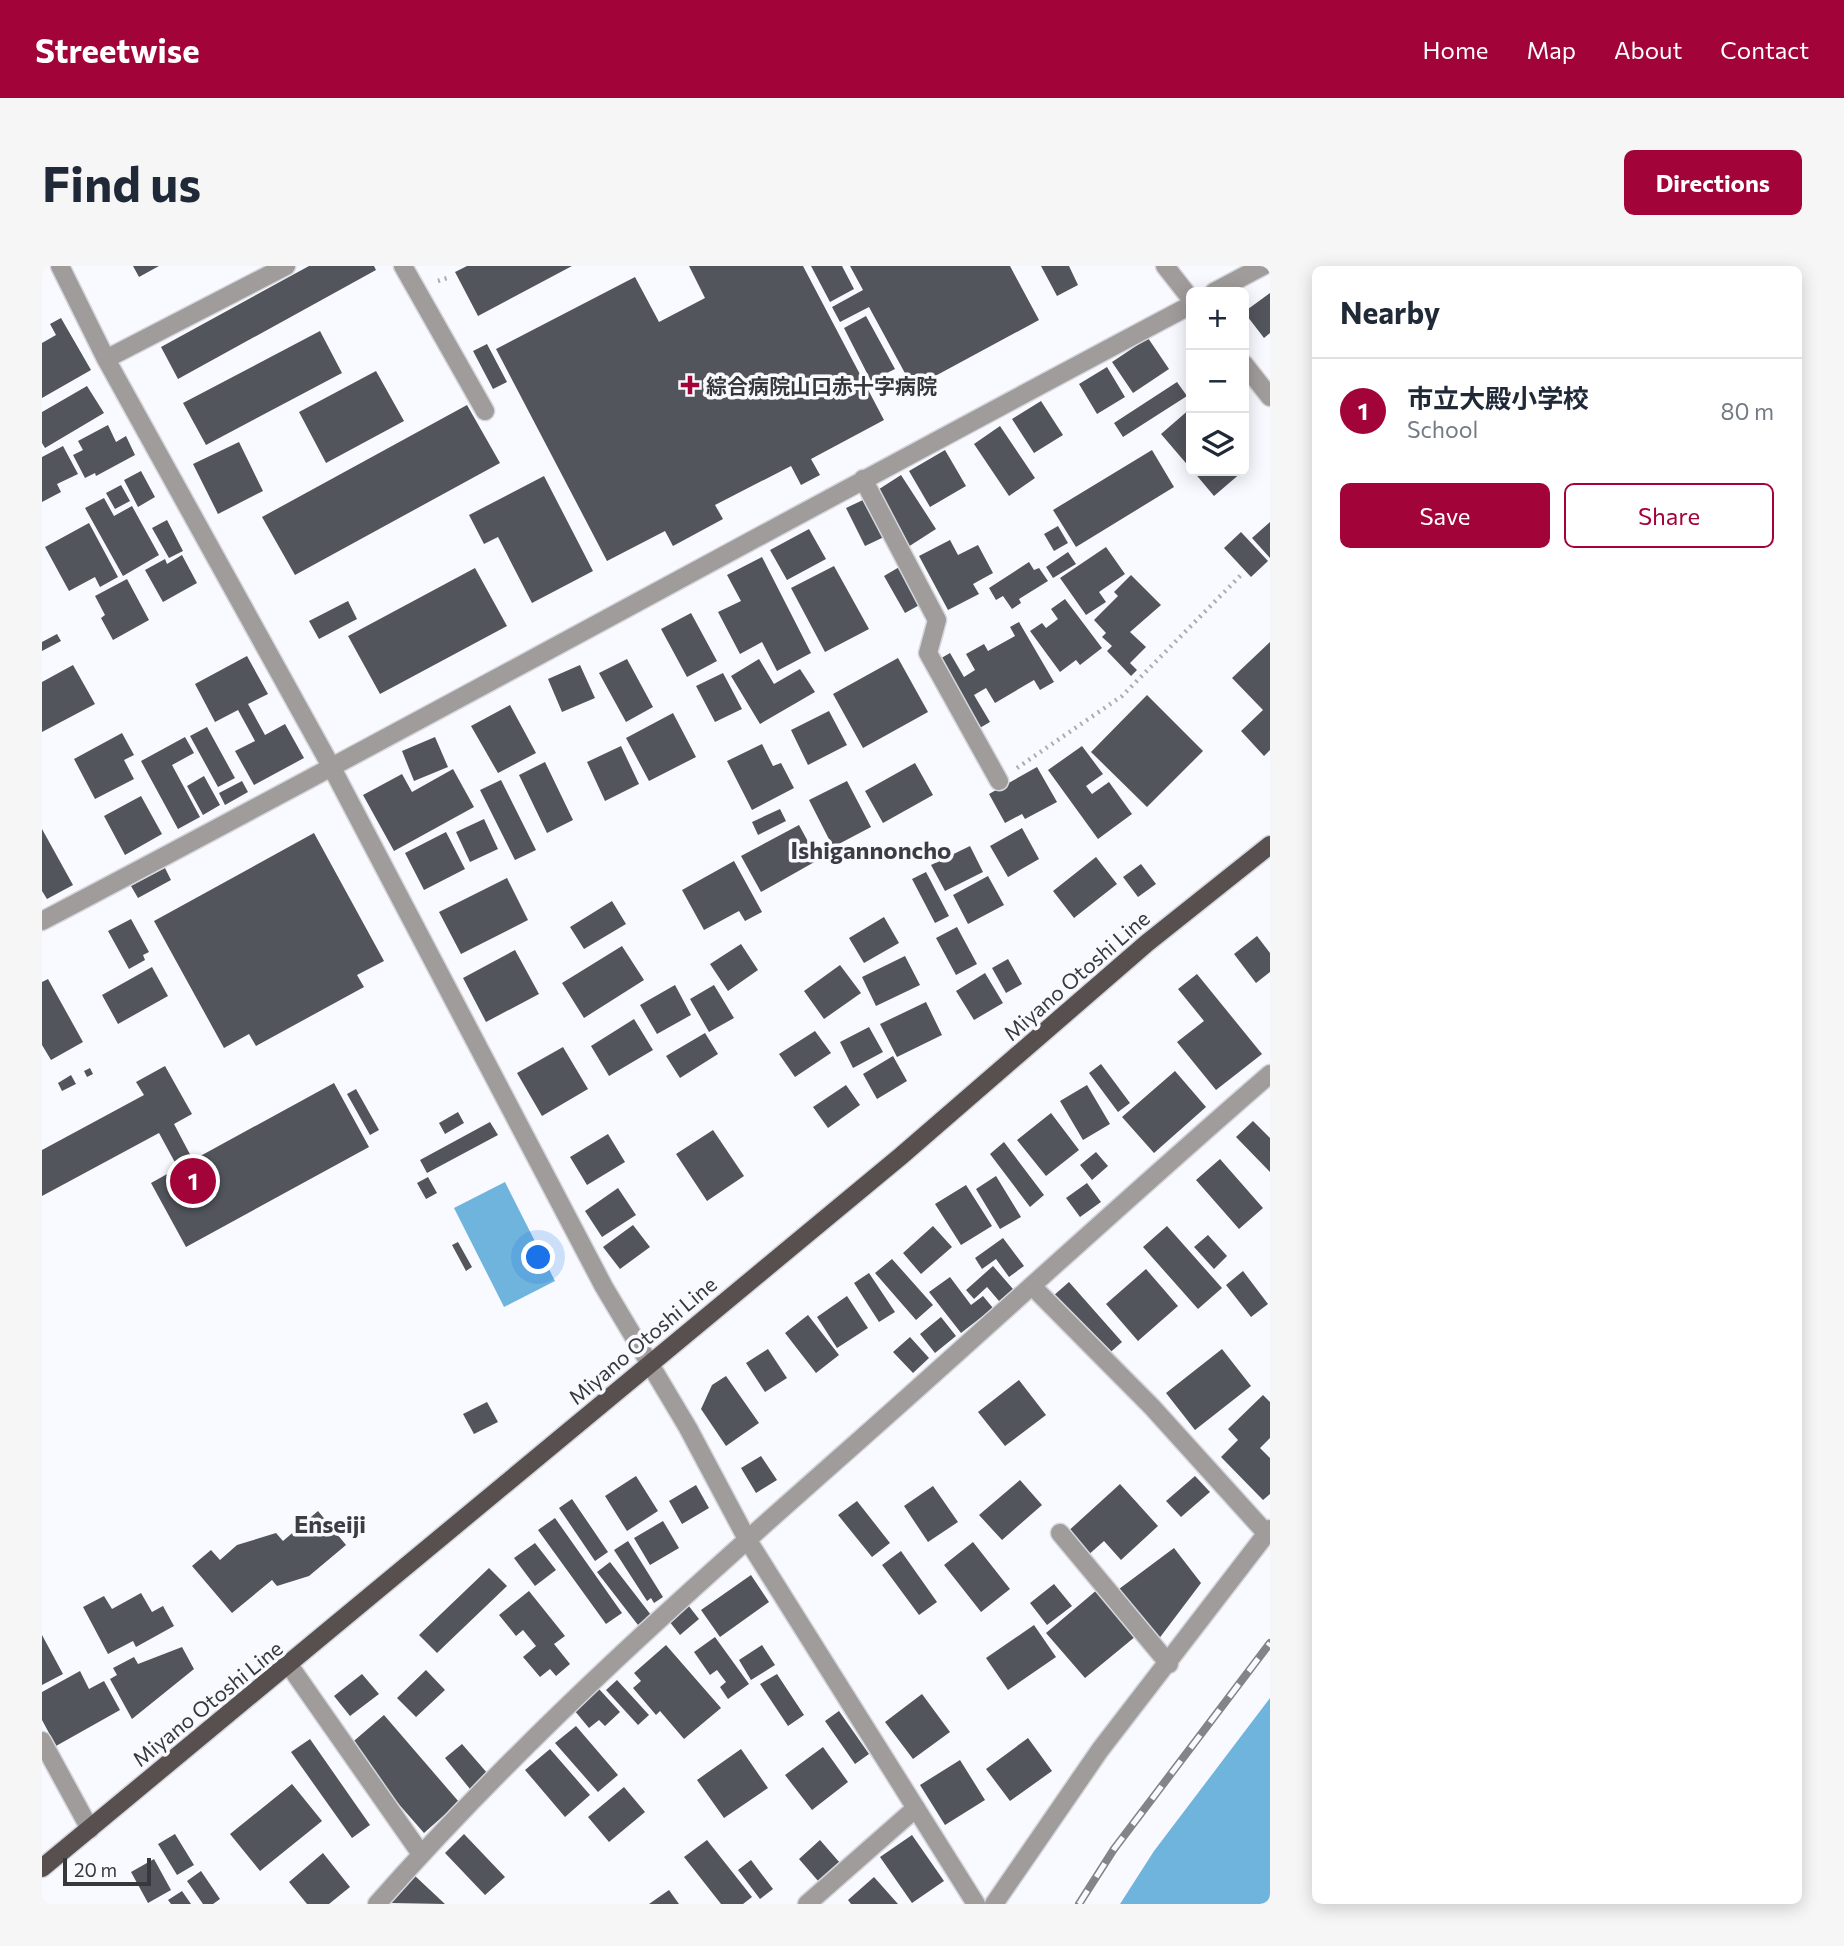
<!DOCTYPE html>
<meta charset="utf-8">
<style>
:root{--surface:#fff;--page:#f6f6f7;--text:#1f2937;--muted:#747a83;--line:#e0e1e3;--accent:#a2043a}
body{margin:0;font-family:Commissioner,"Noto Sans JP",sans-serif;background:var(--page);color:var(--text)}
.controls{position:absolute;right:21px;top:21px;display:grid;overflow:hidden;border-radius:10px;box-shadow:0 4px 18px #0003}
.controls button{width:63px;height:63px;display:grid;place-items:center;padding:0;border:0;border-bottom:2px solid var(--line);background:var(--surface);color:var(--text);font:35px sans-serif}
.scale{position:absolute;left:21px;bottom:18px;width:88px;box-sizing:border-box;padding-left:7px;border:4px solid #36383b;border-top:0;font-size:19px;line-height:24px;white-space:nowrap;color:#36383b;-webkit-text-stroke:5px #f8faff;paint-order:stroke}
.you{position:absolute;left:497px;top:992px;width:24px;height:24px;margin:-18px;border:5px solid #fff;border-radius:50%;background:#1a73e8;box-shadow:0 0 0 10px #1a73e833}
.badge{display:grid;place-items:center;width:46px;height:46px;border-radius:50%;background:var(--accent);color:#fff;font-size:23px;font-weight:700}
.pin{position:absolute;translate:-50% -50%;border:4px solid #fff;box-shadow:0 2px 7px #0006}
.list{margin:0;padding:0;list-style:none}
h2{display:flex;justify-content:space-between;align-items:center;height:91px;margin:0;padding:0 28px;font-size:30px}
h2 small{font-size:23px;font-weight:400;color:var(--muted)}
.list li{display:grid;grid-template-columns:46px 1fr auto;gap:21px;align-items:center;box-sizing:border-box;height:105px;padding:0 28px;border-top:2px solid var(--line)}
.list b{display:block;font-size:26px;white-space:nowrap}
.list p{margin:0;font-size:23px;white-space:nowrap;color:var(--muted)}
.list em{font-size:23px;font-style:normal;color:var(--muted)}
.actions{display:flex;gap:14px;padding:21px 28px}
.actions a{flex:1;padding:16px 0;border:2px solid var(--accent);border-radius:10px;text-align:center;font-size:24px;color:var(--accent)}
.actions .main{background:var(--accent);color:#fff}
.icon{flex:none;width:38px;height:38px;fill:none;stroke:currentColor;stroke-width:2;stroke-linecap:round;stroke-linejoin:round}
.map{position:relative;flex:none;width:1228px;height:1638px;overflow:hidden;border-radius:10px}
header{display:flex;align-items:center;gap:42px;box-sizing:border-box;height:98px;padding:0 35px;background:var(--accent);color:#fff}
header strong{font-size:33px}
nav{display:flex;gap:38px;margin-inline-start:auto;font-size:24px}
.intro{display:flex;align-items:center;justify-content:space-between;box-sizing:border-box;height:168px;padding:0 42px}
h1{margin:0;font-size:49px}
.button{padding:18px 32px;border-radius:10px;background:var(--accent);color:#fff;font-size:24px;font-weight:700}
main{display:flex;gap:42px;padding:0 42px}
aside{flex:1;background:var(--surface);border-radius:10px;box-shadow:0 4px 18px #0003}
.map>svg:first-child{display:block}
.water{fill:#6fb4dc}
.building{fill:#52555c}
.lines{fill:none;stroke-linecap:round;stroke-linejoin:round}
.minor-casing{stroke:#d5d7dc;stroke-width:21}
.major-casing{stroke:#d5d7dc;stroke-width:21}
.path{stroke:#abadb1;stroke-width:4.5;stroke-dasharray:2 5;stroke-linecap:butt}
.minor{stroke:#a09c9b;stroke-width:18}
.major{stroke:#57504f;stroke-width:18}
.rail-casing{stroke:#828488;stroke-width:8}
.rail{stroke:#f8faff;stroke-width:5;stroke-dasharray:16;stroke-linecap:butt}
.poi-dot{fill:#a2043a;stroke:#f8faff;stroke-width:2.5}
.labels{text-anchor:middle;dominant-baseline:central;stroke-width:7;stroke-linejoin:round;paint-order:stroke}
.poi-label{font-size:21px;font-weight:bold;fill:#36383b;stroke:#f8faff;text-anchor:start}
.street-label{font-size:21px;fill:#36383b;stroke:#f8faff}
.quarter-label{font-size:24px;font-weight:bold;fill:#3a3d43;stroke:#f8faff}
</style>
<header>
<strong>Streetwise</strong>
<nav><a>Home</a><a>Map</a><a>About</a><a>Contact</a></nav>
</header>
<div class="intro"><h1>Find us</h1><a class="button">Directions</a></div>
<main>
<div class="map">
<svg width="1228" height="1638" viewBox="0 0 1228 1638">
<rect width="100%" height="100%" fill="#f8faff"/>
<path class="water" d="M463,916L513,1015L462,1041L412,942Z
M1228,1432V1638H1078L1112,1585Z"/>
<path class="building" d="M91,0H117L97,11Z
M267,0H332L334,4L136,113L119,81Z
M425,0H530L436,50L413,6Z
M647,0H761L842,154L769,193L778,209L759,219L749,200L673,239L681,253L631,280L623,265L565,295L454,83L593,11L617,56L663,32Z
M769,0H800L812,23L788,36Z
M808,0H968L997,54L871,122L827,41L798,56L790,41L821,24Z
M999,0H1027L1036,19L1015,30Z
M1228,27V67L1222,72L1202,46Z
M824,50L853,103L829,115L802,62Z
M19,52L49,104L0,132V77L14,69L8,58Z
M278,65L300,107L164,179L141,137Z
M1106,72L1127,103L1091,127L1070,96Z
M445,78L465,116L451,123L431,85Z
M1065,101L1083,131L1055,148L1037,118Z
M334,105L362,155L284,197L257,146Z
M1135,116L1145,130L1081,171L1072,157Z
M45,120L62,147L3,182L0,177V146Z
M999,135L1021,169L992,187L970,153Z
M425,139L458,197L253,309L220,251Z
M1149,142V203L1119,168Z
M66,159L74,176L84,170L93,189L54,210L53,207L43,212L31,189L41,184L36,175Z
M958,160L993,212L967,230L932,178Z
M197,176L221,225L176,248L151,198Z
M21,180L36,208L15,218L19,226L0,236V191Z
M903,184L924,220L888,241L867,205Z
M1110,184L1132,221L1034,281L1011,244Z
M1202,194L1207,200L1172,230L1151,205H1202Z
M99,205L113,231L96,241L82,214Z
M859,209L894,263L866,281L831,227Z
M502,210L551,305L490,337L456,271L442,278L427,249Z
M79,219L88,235L73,243L64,227Z
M62,232L72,250L90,240L117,289L81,310L43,242Z
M823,233L842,271L823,280L804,242Z
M125,254L141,285L127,292L110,262Z
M1228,256V292L1210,272Z
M47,257L76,311L58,321L53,311L27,325L3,281Z
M1016,260L1026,277L1012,285L1002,268Z
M767,263L784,293L745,314L728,284Z
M1199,266L1226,295L1209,311L1182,282Z
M908,274L916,289L936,279L951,307L931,318L937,328L906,344L877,290Z
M1064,281L1083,308L1057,326L1064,336L1044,349L1018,312Z
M1026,286L1034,298L1011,312L1004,301Z
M140,289L155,317L121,336L103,304L123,293L125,298Z
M720,291L769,387L735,405L720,376L698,388L676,346L699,335L685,309Z
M987,296L992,304L997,302L1006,315L977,333L979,337L970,343L961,330L954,334L947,322Z
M792,300L827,363L783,386L749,322Z
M859,300L881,337L863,347L842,310Z
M433,302L465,360L338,428L306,370Z
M1089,309L1119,339L1088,366L1104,381L1088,397L1095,404L1089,410L1065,385L1070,380L1060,371L1064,367L1052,354L1076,330L1072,326Z
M85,313L107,354L71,374L59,352L63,349L53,330Z
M1023,333L1060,382L1038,399L1034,394L1018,406L988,365L1000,357L1004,362L1016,353L1009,343Z
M306,335L315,353L277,373L267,355Z
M649,347L675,395L645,411L619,363Z
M977,356L1012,416L998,424L992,414L953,437L944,422L932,429L948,456L936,463L896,394L908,387L922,411L933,404L924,388L942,378L946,385L973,370L968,361Z
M15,368L19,375L0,385V376Z
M1228,376V484L1222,490L1199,465L1221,444L1190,412Z
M205,390L226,428L206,438L223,469L243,458L262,492L212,519L193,485L213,475L196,444L173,456L153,418Z
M856,392L886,446L821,482L791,428Z
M585,393L611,441L584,456L557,407Z
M717,393L732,418L758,403L773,426L718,458L689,410Z
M31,399L53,438L0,466V416Z
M538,399L553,432L520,446L506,413Z
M681,407L700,443L673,456L654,420Z
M1105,429L1161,485L1105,541L1049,486Z
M468,439L494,487L456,507L429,460Z
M787,445L805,479L766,499L749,464Z
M631,447L654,491L607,515L584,472Z
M165,461L193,512L176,521L148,470Z
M80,467L92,489L82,494L92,513L53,533L32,493Z
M143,471L152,487L130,499L158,551L136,563L99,495Z
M393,471L406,501L372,515L360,485Z
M720,478L731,500L739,497L752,522L710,544L685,495Z
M579,480L597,518L563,535L545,496Z
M1040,480L1061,508L1044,520L1050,528L1067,516L1090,548L1056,573L1006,504Z
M503,496L531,554L505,567L477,509Z
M873,497L891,529L841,557L823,525Z
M995,501L1015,536L983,553L980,548L963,557L947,528Z
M411,503L432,541L352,585L321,529L360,508L370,526Z
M162,510L178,539L161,549L145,520Z
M459,514L494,584L473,594L438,524Z
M200,515L206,526L183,539L177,527Z
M805,515L829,561L791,581L767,534Z
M99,530L120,568L83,589L62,550Z
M738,543L744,555L716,569L710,556Z
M442,553L456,583L428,596L414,566Z
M757,559L776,594L719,626L699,590Z
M980,562L997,593L966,611L948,580Z
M0,563L31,619L5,633L0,625Z
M404,566L423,603L382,624L363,587Z
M272,567L342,695L315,709L322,721L214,780L207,768L182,782L112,655Z
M928,580L941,606L903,625L889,599Z
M1054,591L1075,618L1032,652L1011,625Z
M692,595L720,646L703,655L697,645L662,664L640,624Z
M1099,598L1114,618L1096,631L1081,611Z
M123,602L129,614L96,632L89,620Z
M884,606L907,650L893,657L870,613Z
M946,610L962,639L926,658L911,629Z
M465,612L486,654L419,688L397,646Z
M570,635L584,658L542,683L528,661Z
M842,651L857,677L822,697L807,672Z
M89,653L107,686L101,689L103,694L87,703L66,665Z
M915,661L935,698L914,709L894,672Z
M1215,670L1228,687V706L1214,717L1192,688Z
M699,678L716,704L686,725L668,698Z
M580,680L602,714L542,752L520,717Z
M473,684L497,728L444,756L421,712Z
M863,690L878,719L834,740L820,711Z
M966,693L980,718L964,727L950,702Z
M798,699L819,727L782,753L762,725Z
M110,701L126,730L76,758L60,729Z
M943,707L961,737L932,754L914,725Z
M1155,708L1220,788L1174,824L1135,776L1162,755L1136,723Z
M6,713L41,776L9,794L0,779V716Z
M633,719L649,749L615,768L598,739Z
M672,719L692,752L667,766L648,733Z
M884,736L900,769L855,791L838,758Z
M592,753L611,784L567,810L549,780Z
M827,761L841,786L811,802L798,776Z
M773,765L789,787L753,811L737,788Z
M663,767L676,788L638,812L624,790Z
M521,781L546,823L500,850L475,807Z
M851,790L865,815L835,833L821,808Z
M1059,798L1088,837L1076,846L1047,807Z
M123,800L150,848L132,858L151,894L292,817L327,881L144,981L109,917L136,902L117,867L0,930V884L102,829L94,816Z
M48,802L51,808L45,811L42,805Z
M1133,805L1164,841L1112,887L1080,851Z
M29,809L34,818L20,825L16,817Z
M804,819L818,839L786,862L771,841Z
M1045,819L1068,858L1041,874L1018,835Z
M314,823L337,864L328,869L305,828Z
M416,846L422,857L403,868L397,857Z
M1009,847L1037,884L1004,910L975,874Z
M1211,855L1228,872V906L1194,871Z
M448,856L456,869L385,907L378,894Z
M671,864L702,910L665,935L634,888Z
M566,868L583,896L545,919L528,891Z
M962,876L1002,929L988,941L948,888Z
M1054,886L1066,900L1050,914L1038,899Z
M1178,893L1221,942L1197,963L1154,914Z
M954,910L979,951L958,963L934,923Z
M386,911L395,927L384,933L375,917Z
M1045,917L1059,936L1038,951L1024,932Z
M924,919L950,960L919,979L893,938Z
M576,922L594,949L560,971L543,945Z
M591,959L608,981L578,1003L561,981Z
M891,960L910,981L879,1008L861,987Z
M1125,960L1180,1022L1156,1043L1101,981Z
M1166,969L1185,990L1172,1003L1152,981Z
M961,972L982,1000L967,1011L954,993L940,1003L933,992Z
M416,976L430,1001L424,1005L410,979Z
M850,993L891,1039L874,1054L833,1007Z
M951,1000L971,1023L957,1035L945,1021L932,1033L924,1024Z
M1104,1003L1136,1040L1096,1075L1064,1038Z
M1201,1005L1226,1038L1209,1051L1184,1019Z
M827,1007L853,1046L837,1056L812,1017Z
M908,1011L929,1039L941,1030L951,1042L919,1067L887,1026Z
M1027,1016L1080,1076L1064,1090L1011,1030Z
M805,1030L826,1062L795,1082L775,1051Z
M766,1049L797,1089L774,1107L743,1067Z
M899,1051L914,1070L893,1087L878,1068Z
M868,1071L887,1092L871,1107L851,1086Z
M726,1083L745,1112L723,1126L704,1097Z
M1180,1083L1209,1120L1153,1164L1124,1127Z
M684,1110L717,1157L684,1180L659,1143L670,1119Z
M977,1114L1004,1149L963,1180L936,1146Z
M1221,1129L1228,1136V1172L1218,1182L1228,1192V1228L1221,1234L1179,1191L1196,1174L1186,1163Z
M445,1136L456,1156L432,1168L421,1148Z
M719,1190L735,1214L714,1227L699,1202Z
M594,1210L616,1245L585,1265L563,1230Z
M1153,1210L1168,1226L1139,1251L1124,1235Z
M978,1214L1000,1239L960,1274L937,1249Z
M1078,1218L1116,1260L1079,1294L1062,1275L1044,1291L1023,1268Z
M654,1219L667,1242L640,1258L627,1235Z
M891,1220L916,1256L886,1276L862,1240Z
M530,1233L566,1286L553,1295L517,1242Z
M815,1235L848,1277L830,1291L796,1249Z
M276,1245L304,1279L267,1310L235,1320L230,1314L190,1347L150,1300L169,1284L178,1294L195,1279L234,1267L241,1275Z
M513,1252L580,1347L564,1358L496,1264Z
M621,1255L637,1282L608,1299L592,1272Z
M586,1275L621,1331L612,1337L609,1332L605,1335L572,1284Z
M931,1276L968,1323L939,1346L902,1299Z
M493,1277L514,1304L493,1320L472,1292Z
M1132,1282L1159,1317L1116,1374L1077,1323Z
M859,1285L895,1336L877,1349L840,1299Z
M568,1296L609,1349L596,1359L555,1306Z
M447,1302L465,1320L395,1387L377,1369Z
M709,1309L727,1336L678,1371L659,1344Z
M1012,1318L1030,1340L1005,1359L988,1337Z
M1056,1323L1094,1370L1043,1412L1004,1367Z
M487,1325L523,1370L512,1378L528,1398L514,1410L508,1403L498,1411L481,1391L494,1380L481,1364L474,1370L457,1349Z
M99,1327L110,1346L121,1340L132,1360L94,1381L91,1375L66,1388L41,1341L62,1330L70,1343Z
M646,1339L657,1353L638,1369L627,1355Z
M992,1359L1014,1391L966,1424L944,1392Z
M0,1369L21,1408L0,1419Z
M673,1371L707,1418L686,1433L678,1421L684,1416L675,1404L668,1409L652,1386Z
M624,1379L679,1442L642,1473L618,1445L614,1449L591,1422L599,1415L592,1407Z
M720,1379L733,1399L709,1414L697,1394Z
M140,1381L152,1403L90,1453L68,1413L75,1409L71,1402L92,1391L96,1398Z
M384,1404L403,1424L374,1451L355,1432Z
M38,1405L47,1423L62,1415L78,1444L14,1480L0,1454V1426Z
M320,1408L337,1428L308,1450L292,1430Z
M735,1408L762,1449L746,1460L718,1418Z
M575,1414L607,1449L596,1459L564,1424Z
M557,1423L578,1446L563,1460L557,1454L547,1462L532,1444Z
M880,1428L908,1466L871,1493L843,1456Z
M797,1445L827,1488L813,1498L783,1455Z
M342,1449L417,1536L382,1567L306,1480Z
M534,1460L576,1509L556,1526L513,1477Z
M986,1472L1010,1505L968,1535L944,1503Z
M268,1473L328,1559L310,1572L249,1486Z
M420,1478L446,1508L428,1523L403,1492Z
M781,1481L806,1516L770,1544L743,1509Z
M508,1483L548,1529L523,1551L483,1504Z
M699,1483L726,1522L682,1552L655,1514Z
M918,1494L943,1534L903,1559L878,1519Z
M250,1518L280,1555L218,1605L188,1568Z
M582,1521L603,1546L567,1576L546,1551Z
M133,1568L152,1599L135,1609L116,1578Z
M422,1568L463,1611L443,1629L403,1587Z
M870,1569L902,1615L870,1637L838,1591Z
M665,1574L710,1631L701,1638H679L642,1591Z
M778,1574L798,1597L777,1616L757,1593Z
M281,1587L308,1621L287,1638H265L247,1616Z
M112,1593L129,1624L106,1637L89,1606Z
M709,1594L731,1623L718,1633L696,1604Z
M159,1605L178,1633L171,1638H161L145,1615Z
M372,1609L403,1638L347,1637Z
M832,1611L856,1638H809L806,1634Z
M627,1624L637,1638H607Z
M140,1625L149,1638H129L126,1634Z"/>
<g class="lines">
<g class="minor-casing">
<path id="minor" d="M18,0L64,93L290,502L562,1021L646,1162L705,1273L934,1638
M361,0L443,145
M1123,0L1149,33
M1172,26L1221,0
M64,93L244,0
M1202,98L1228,131
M821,213L895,354L886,387L957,515
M0,655C385,453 765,242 1149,39
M990,1020L1110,1141L1224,1267
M1018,1267L1127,1398
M247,1399L379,1588
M0,1475L48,1563
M335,1638C486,1466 659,1314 830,1163C963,1045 1094,924 1228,808
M765,1638L874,1542
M952,1638L1058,1484L1228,1263"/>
</g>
<g class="major-casing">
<path id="major" d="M0,1602L859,890L1105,677L1228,579"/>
</g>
<path class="path" d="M396,15L405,12
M975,502L1080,430L1199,309"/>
<use href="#minor" class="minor"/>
<use href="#major" class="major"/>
<g class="rail-casing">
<path id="rail" d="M1037,1638L1072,1583L1228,1377"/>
</g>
<use href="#rail" class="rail"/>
</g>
<path class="poi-dot" d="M644.5 108.5h7v7h7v7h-7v7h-7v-7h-7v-7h7z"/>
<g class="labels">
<g class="poi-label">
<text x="664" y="119">綜合病院山口赤十字病院</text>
</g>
<g class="street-label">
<text transform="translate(1034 709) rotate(-41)">Miyano Otoshi Line</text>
<text transform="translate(600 1074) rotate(-40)">Miyano Otoshi Line</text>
<text transform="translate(165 1437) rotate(-39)">Miyano Otoshi Line</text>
</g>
<g class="quarter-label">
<text x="829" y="583">Ishigannoncho</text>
<text x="288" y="1257">Enseiji</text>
</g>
</g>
</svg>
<div class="controls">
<button>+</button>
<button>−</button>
<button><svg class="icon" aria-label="layers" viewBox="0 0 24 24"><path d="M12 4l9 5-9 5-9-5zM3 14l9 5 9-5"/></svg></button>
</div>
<div class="scale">20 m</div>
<div class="you"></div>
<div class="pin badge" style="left:151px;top:915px">1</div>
</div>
<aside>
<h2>Nearby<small></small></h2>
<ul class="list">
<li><span class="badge">1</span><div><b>市立大殿小学校</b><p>School</p></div><em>80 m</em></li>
</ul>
<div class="actions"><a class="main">Save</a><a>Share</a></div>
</aside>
</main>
